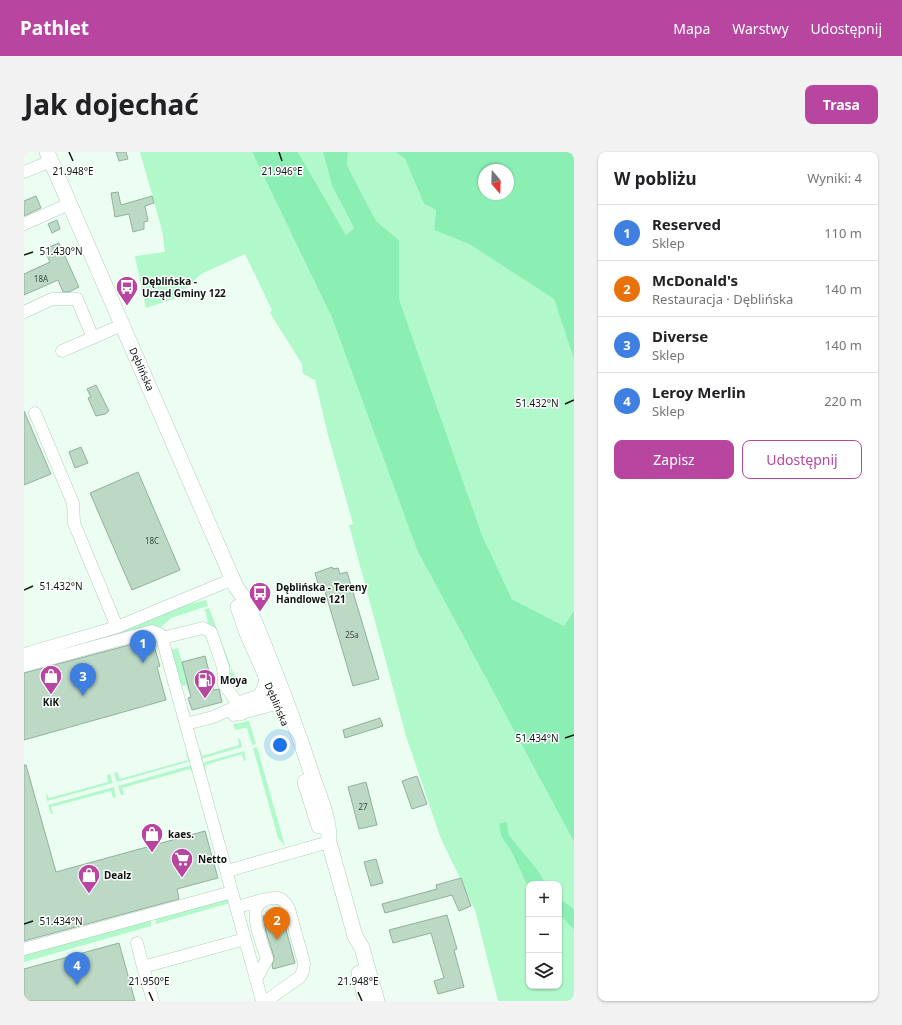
<!DOCTYPE html>
<html lang="pl">
<meta charset="utf-8">
<style>
:root{--surface:#fff;--page:#f2f2f2;--text:#202124;--muted:#757577;--line:#e0e0e0;--accent:#b846a1}
body{margin:0;font-family:"Noto Sans",sans-serif;background:var(--page);color:var(--text)}
.controls{position:absolute;right:12px;bottom:12px;display:grid;overflow:hidden;border-radius:8px;box-shadow:0 1px 3px #0004}
.controls button{width:36px;height:36px;display:grid;place-items:center;padding:0;border:0;border-bottom:1px solid var(--line);background:var(--surface);color:var(--text);font:20px sans-serif}
.compass{position:absolute;left:454px;top:12px;width:36px;height:36px;border-radius:50%;background:var(--surface);box-shadow:0 1px 3px #0004;rotate:161deg}
.you{position:absolute;left:256px;top:593px;width:14px;height:14px;margin:-10px;border:3px solid #fff;border-radius:50%;background:#1a73e8;box-shadow:0 0 0 6px #1a73e833}
.badge{display:grid;place-items:center;width:26px;height:26px;border-radius:50%;background:var(--accent);color:#fff;font-size:13px;font-weight:700}
.pin{position:absolute;translate:-50% -33px;filter:drop-shadow(0 1px 2px #0008)}
.pin::after{content:'';position:absolute;top:21px;width:14px;height:12px;background:inherit;clip-path:polygon(0 0,100% 0,50% 100%)}
.list{margin:0;padding:0;list-style:none}
h2{display:flex;justify-content:space-between;align-items:center;height:52px;margin:0;padding:0 16px;font-size:17px}
h2 small{font-size:13px;font-weight:400;color:var(--muted)}
.list li{display:grid;grid-template-columns:26px 1fr auto;gap:12px;align-items:center;box-sizing:border-box;height:56px;padding:0 16px;border-top:1px solid var(--line)}
.list b{display:block;font-size:15px;white-space:nowrap}
.list p{margin:0;font-size:13px;white-space:nowrap;color:var(--muted)}
.list em{font-size:13px;font-style:normal;color:var(--muted)}
.actions{display:flex;gap:8px;padding:12px 16px}
.actions a{flex:1;padding:9px 0;border:1px solid var(--accent);border-radius:8px;text-align:center;font-size:14px;color:var(--accent)}
.actions .main{background:var(--accent);color:#fff}
.icon{flex:none;width:22px;height:22px;fill:none;stroke:currentColor;stroke-width:2;stroke-linecap:round;stroke-linejoin:round}
.map{position:relative;flex:none;width:550px;height:849px;overflow:hidden;border-radius:8px}
header{display:flex;align-items:center;gap:24px;box-sizing:border-box;height:56px;padding:0 20px;background:var(--accent);color:#fff}
header strong{font-size:19px}
nav{display:flex;gap:22px;margin-inline-start:auto;font-size:14px}
.intro{display:flex;align-items:center;justify-content:space-between;box-sizing:border-box;height:96px;padding:0 24px}
h1{margin:0;font-size:28px}
.button{padding:10px 18px;border-radius:8px;background:var(--accent);color:#fff;font-size:14px;font-weight:700}
main{display:flex;gap:24px;padding:0 24px}
aside{flex:1;background:var(--surface);border-radius:8px;box-shadow:0 1px 3px #0004}
.map>svg:first-child{display:block}
.green{fill:#b1f8cb}
.water{fill:#8befb3;fill-rule:evenodd}
.building{fill:#bbd9c5;stroke:#92af9c}
.lines{fill:none;stroke-linecap:round;stroke-linejoin:round}
.minor-casing{stroke:#b0ceba;stroke-width:13}
.major-casing{stroke:#b0ceba;stroke-width:16}
.minor{stroke:#fff;stroke-width:12}
.major{stroke:#fff;stroke-width:15}
.ticks{fill:none;stroke:#0b160f;stroke-width:1.5}
.labels{text-anchor:middle;dominant-baseline:central;stroke-width:3;stroke-linejoin:round;paint-order:stroke}
.number-label{font-size:8px;fill:#37473c}
.poi-label{font-size:10px;font-weight:bold;fill:#0b160f;stroke:#fff;text-anchor:start}
.street-label{font-size:10px;fill:#0b160f;stroke:#fff}
.ticks-label{font-size:10px;text-anchor:middle;fill:#0b160f;stroke:#fff;stroke-width:3;stroke-linejoin:round;paint-order:stroke}
</style>
<header>
<strong>Pathlet</strong>
<nav><a>Mapa</a><a>Warstwy</a><a>Udostępnij</a></nav>
</header>
<div class="intro"><h1>Jak dojechać</h1><a class="button">Trasa</a></div>
<main>
<div class="map">
<svg width="550" height="849" viewBox="0 0 550 849">
<rect width="100%" height="100%" fill="#ecfef2"/>
<path class="green" d="M116,0H228L308,166L393,398L550,690V757L535,746V732H521L516,721L485,683L483,670L477,684L487,699L505,737V834H535V764L538,765L550,778V849H474L451,758L440,736L437,726H436L417,687L382,584L325,373L329,372L304,283L291,228L279,222L278,212L246,161L248,158L221,102L177,122L152,146L122,156L111,104L141,100L138,78Z
M274,0H299L308,34L330,76L322,83Z
M324,0H371L381,7L400,52L412,58L410,78L445,92L530,147L550,207V457L540,474L488,447L458,383L375,147V88L352,69L323,13Z
M182,448L184,454L147,466L137,475L131,474L0,510L73,475Z
M185,456L216,539L210,531L207,532L205,521H207V515H204L191,475L184,472L182,461L180,458Z
M154,496L166,539H164L162,533L157,534L147,498Z
M225,569L232,592L228,593L223,576H220L211,578L209,572Z
M214,586L216,587L218,595L177,607L175,598L176,597L178,604L215,593Z
M233,595L261,694L254,686L229,596Z
M220,599L222,608L220,609L218,602L181,613L182,620H181L178,611Z
M162,601H163L167,609L93,630L90,621L93,620L96,627L164,608Z
M168,613L169,623L166,617L98,636L100,643H97L94,634Z
M86,622L89,631L23,649L22,640L25,646L84,630L83,623Z
M90,635L92,645L89,646L87,639L27,655L29,662H27L24,653Z
M202,746L206,751L132,772L131,765Z
M127,766V774L0,810V801Z"/>
<path class="water" d="M228,0H274L322,83L330,76L308,34L299,0H324L323,13L352,69L375,88V147L458,383L488,447L540,474L550,458V690L393,398L308,166Z
M371,0H550V207L530,147L445,92L410,78L412,58L400,52L381,7ZM460,18H484V42H460Z
M483,670L485,683L516,721L521,732H505V737L487,699L477,684L475,672Z
M535,746L550,757V778L538,765L535,764Z"/>
<path class="building" d="M92,0H102L104,7L95,9Z
M94,40L97,53L128,44L130,51L121,54L124,69L120,70V77L109,80L105,62L91,65L87,41Z
M12,44L17,56L0,64V49Z
M33,68L36,77L28,81L24,72Z
M35,91L55,135L45,140H39L34,128L0,143V122L26,110L20,97Z
M72,233L85,259L81,262L72,264L64,246L67,245L63,237Z
M0,259L27,322L0,333Z
M57,295L64,311L51,316L45,300Z
M114,320L156,418L108,438L66,341Z
M308,415L309,417L314,416L316,422L323,420L355,527L329,534L300,436L296,438L291,421Z
M128,487L136,514L133,515L142,548L0,588V521Z
M181,504L190,538L195,537L198,550L168,558L164,546L167,545L158,510Z
M356,566L359,574L321,586L319,578Z
M0,613H2L32,720L181,679L194,726L153,737L155,747L0,789Z
M393,624L403,652L388,657L378,629Z
M342,630L353,673L335,677L324,635Z
M352,707L359,731L347,734L340,710Z
M437,726L447,754L435,759L428,743L361,761L358,752L413,737L412,733Z
M257,759L271,811L249,817L248,813L250,805L242,780L239,764Z
M423,763L433,797L430,798L440,835L414,842L410,829L420,826L407,781L369,791L365,778Z
M95,791L111,849H0V817Z"/>
<g class="lines">
<g class="minor-casing">
<path id="minor" d="M0,20L27,9
M0,72L45,52
M0,160L28,147H53L69,186
M38,199L98,173
M11,261L49,351L50,371L93,475
M138,486L179,476L187,480L199,515L200,532L214,552L218,562
M0,502L93,475L209,427
M0,514L128,479L136,482L138,486L238,849
M234,544L259,540
M210,563L263,549
M162,572L189,565L207,557L219,549L234,544L239,537L241,529L240,521
M203,719L305,690
M213,755C223,753 248,743 257,747C261,749 263,753 265,757L280,811L279,819L276,825L242,849
M113,791L119,815
M0,797L208,740
M232,827L243,807C239,795 229,769 232,757C234,752 237,750 241,748
M129,849L119,815L221,787"/>
</g>
<g class="major-casing">
<path id="major" d="M23,0L212,435L222,449C246,506 269,564 288,623C295,644 306,667 305,690L331,784L338,796L353,849
M214,455L223,481L245,531
M281,630L295,674
M335,821L342,849"/>
</g>
<use href="#minor" class="minor"/>
<use href="#major" class="major"/>
</g>
<path class="ticks" d="M45,0L49,9M255,0L258,9M0,103L9,100M541,252L550,248M0,438L9,434M541,586L550,583M0,772L9,769M125,840L129,849M334,840L338,849"/>
<defs>
<g id="bus-pin" transform="scale(1.15)"><path d="M0 17L-7.5 6A9.5 9.5 0 1 1 7.5 6Z" fill="#b846a1" stroke="#fff"/><path d="M-5-6H5V4H4V6H2V4H-2V6H-4V4H-5ZM-3.5-4V0h7V-4ZM-3.5 1.2v1.5H-2V1.2ZM2 1.2v1.5H3.5V1.2Z" fill="#fff"/></g>
<g id="shop-pin" transform="scale(1.15)"><path d="M0 17L-7.5 6A9.5 9.5 0 1 1 7.5 6Z" fill="#b846a1" stroke="#fff"/><path d="M-5-2.5h2.3a2.7 3.5 0 0 1 5.4 0H5L5.5 6h-11ZM-1.5-2.5h3a1.5 2.3 0 0 0-3 0Z" fill="#fff"/></g>
<g id="fuel-pin" transform="scale(1.15)"><path d="M0 17L-7.5 6A9.5 9.5 0 1 1 7.5 6Z" fill="#b846a1" stroke="#fff"/><path d="M-5.5-6h7V0h2V4h1.3V-2.5L3-4.5l.8-.8L6-3V5H2.5V1h-1V6h-7ZM-4.2-4.7v3.2H.2V-4.7Z" fill="#fff"/></g>
<g id="supermarket-pin" transform="scale(1.15)"><path d="M0 17L-7.5 6A9.5 9.5 0 1 1 7.5 6Z" fill="#b846a1" stroke="#fff"/><path d="M-6-5.5h2.5l.6 2H6L4.5 2H-2.5L-4.4-4H-6ZM-1.5 3.2a1.3 1.3 0 1 0 .1 0ZM3 3.2a1.3 1.3 0 1 0 .1 0Z" fill="#fff"/></g>
</defs>
<g fill-rule="evenodd">
<use href="#bus-pin" x="103" y="135"/>
<use href="#bus-pin" x="236" y="441"/>
<use href="#shop-pin" x="27" y="524"/>
<use href="#fuel-pin" x="181" y="528"/>
<use href="#shop-pin" x="128" y="682"/>
<use href="#supermarket-pin" x="158" y="707"/>
<use href="#shop-pin" x="65" y="723"/>
</g>
<g class="labels">
<g class="number-label">
<text x="17" y="126">18A</text>
<text x="128" y="388">18C</text>
<text x="328" y="482">25a</text>
<text x="339" y="654">27</text>
</g>
<g class="poi-label">
<text x="118" y="129">Dęblińska -<tspan x="118" dy="12">Urząd Gminy 122</tspan></text>
<text x="252" y="435">Dęblińska - Tereny<tspan x="252" dy="12">Handlowe 121</tspan></text>
<text x="196" y="528">Moya</text>
<text x="27" y="550" text-anchor="middle">KiK</text>
<text x="144" y="682">kaes.</text>
<text x="174" y="707">Netto</text>
<text x="80" y="723">Dealz</text>
</g>
<g class="street-label">
<text transform="translate(118 217) rotate(66)">Dęblińska</text>
<text transform="translate(253 552) rotate(67)">Dęblińska</text>
</g>
</g>
<g class="ticks-label">
<text x="49" y="23">21.948°E</text>
<text x="258" y="23">21.946°E</text>
<text x="37" y="103">51.430°N</text>
<text x="513" y="255">51.432°N</text>
<text x="37" y="438">51.432°N</text>
<text x="513" y="590">51.434°N</text>
<text x="37" y="773">51.434°N</text>
<text x="125" y="833">21.950°E</text>
<text x="334" y="833">21.948°E</text>
</g>
</svg>
<div class="controls">
<button>+</button>
<button>−</button>
<button><svg class="icon" aria-label="layers" viewBox="0 0 24 24"><path d="M12 4l9 5-9 5-9-5zM3 14l9 5 9-5"/></svg></button>
</div>
<svg class="compass" viewBox="-18 -18 36 36"><path d="M0-13l5 13h-10z" fill="#e53935"/><path d="M0 13l5-13h-10z" fill="#757577"/></svg>
<div class="you"></div>
<div class="pin badge" style="left:119px;top:511px;background:#3f7fe0">1</div>
<div class="pin badge" style="left:253px;top:788px;background:#e8710a">2</div>
<div class="pin badge" style="left:59px;top:544px;background:#3f7fe0">3</div>
<div class="pin badge" style="left:53px;top:833px;background:#3f7fe0">4</div>
</div>
<aside>
<h2>W pobliżu<small>Wyniki: 4</small></h2>
<ul class="list">
<li><span class="badge" style="background:#3f7fe0">1</span><div><b>Reserved</b><p>Sklep</p></div><em>110 m</em></li>
<li><span class="badge" style="background:#e8710a">2</span><div><b>McDonald's</b><p>Restauracja · Dęblińska</p></div><em>140 m</em></li>
<li><span class="badge" style="background:#3f7fe0">3</span><div><b>Diverse</b><p>Sklep</p></div><em>140 m</em></li>
<li><span class="badge" style="background:#3f7fe0">4</span><div><b>Leroy Merlin</b><p>Sklep</p></div><em>220 m</em></li>
</ul>
<div class="actions"><a class="main">Zapisz</a><a>Udostępnij</a></div>
</aside>
</main>
